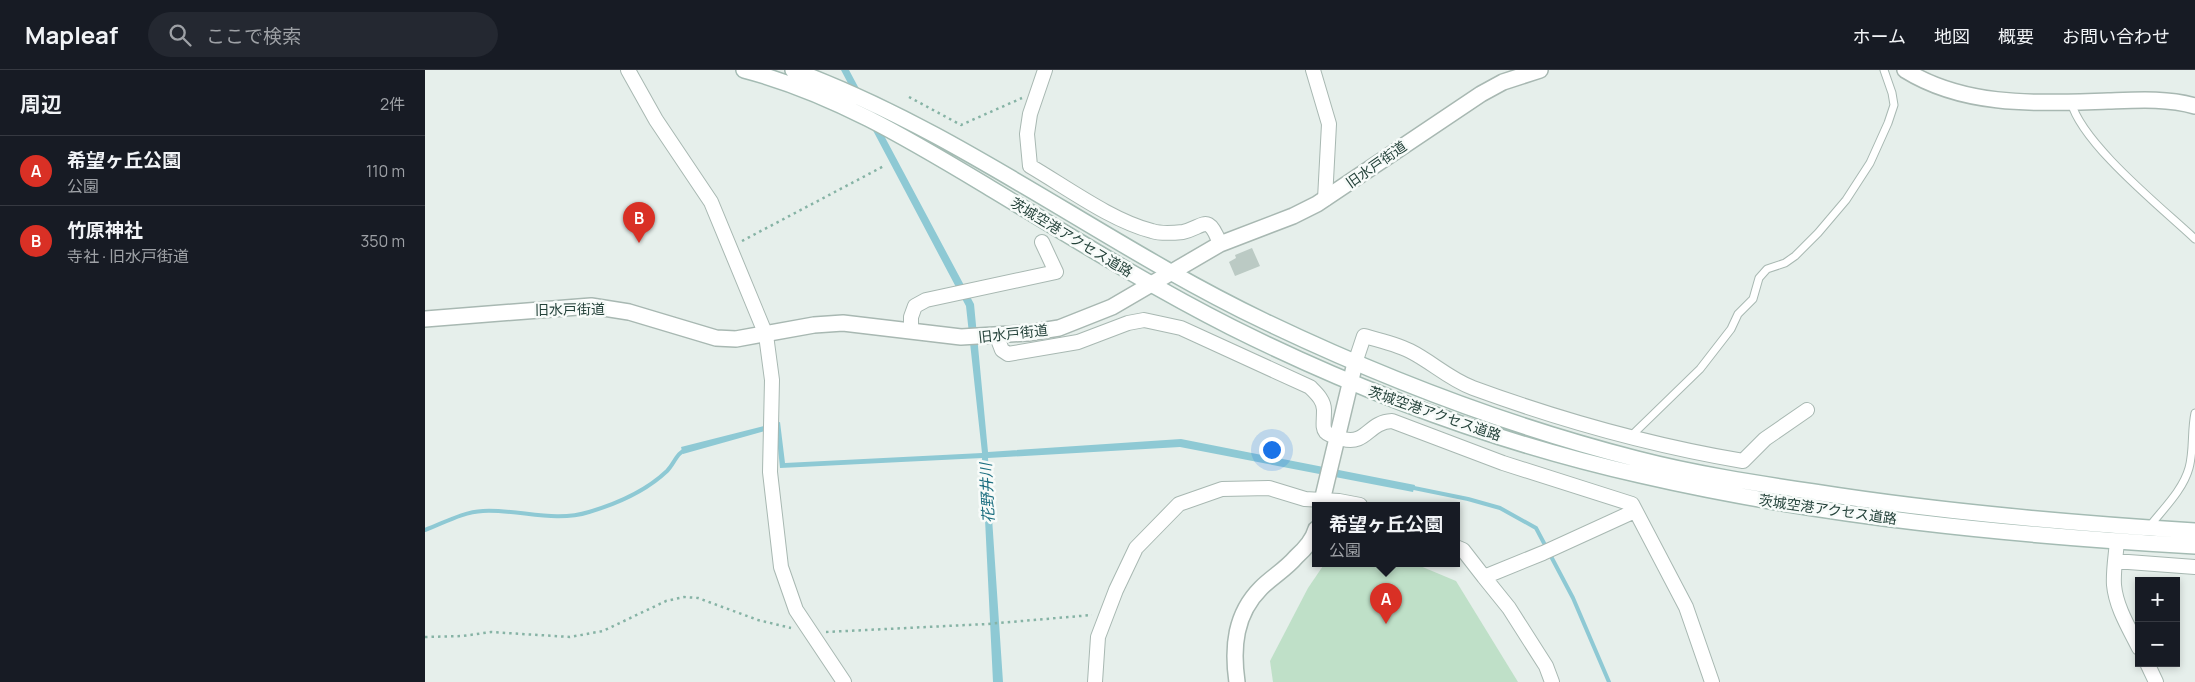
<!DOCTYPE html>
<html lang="ja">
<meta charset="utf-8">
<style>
:root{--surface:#171b24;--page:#242831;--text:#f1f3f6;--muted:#9ea1a6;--line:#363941;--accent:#d93025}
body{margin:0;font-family:Manrope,"Noto Sans JP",sans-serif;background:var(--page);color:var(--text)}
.controls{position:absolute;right:15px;bottom:15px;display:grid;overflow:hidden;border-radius:0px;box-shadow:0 2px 8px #0003}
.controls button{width:45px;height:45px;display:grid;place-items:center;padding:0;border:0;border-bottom:1px solid var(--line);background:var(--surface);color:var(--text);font:25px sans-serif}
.you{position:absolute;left:846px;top:379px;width:18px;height:18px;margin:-12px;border:4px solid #fff;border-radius:50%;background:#1a73e8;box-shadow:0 0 0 8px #1a73e833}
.badge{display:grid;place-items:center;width:32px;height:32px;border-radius:50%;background:var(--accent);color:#fff;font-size:16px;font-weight:700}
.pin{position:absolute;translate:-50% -41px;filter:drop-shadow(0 1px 2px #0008)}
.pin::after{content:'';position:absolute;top:26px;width:18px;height:15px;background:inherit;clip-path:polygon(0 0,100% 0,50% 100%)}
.popup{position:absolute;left:887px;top:432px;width:148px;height:65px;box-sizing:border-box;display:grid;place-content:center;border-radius:0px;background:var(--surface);filter:drop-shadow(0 1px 4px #0005);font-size:16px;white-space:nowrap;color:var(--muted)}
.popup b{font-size:19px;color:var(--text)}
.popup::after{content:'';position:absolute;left:50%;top:100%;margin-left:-10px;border:10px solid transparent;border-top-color:var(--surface)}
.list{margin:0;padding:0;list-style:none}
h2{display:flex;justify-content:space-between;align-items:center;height:65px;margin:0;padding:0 20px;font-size:21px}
h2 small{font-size:16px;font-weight:400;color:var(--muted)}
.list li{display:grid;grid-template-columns:32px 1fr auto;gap:15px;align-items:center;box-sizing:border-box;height:70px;padding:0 20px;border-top:1px solid var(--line)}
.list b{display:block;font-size:19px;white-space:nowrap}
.list p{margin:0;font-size:16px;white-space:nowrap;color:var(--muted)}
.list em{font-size:16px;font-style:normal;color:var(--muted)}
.icon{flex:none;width:28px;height:28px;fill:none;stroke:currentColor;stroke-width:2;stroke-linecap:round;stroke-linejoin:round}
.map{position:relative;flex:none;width:1770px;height:612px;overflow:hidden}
header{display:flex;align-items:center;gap:30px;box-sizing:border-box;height:70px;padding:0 25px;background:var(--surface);border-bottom:1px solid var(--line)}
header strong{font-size:24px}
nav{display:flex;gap:28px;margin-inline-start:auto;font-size:18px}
.search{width:350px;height:45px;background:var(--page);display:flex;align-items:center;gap:12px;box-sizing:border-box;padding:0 18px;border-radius:28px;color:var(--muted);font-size:19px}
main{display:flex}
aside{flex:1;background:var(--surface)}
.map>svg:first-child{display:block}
.green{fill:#bfe0c8}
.water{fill:#8ec9d4}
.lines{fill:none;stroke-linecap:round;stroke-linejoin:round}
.stream{stroke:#8ec9d4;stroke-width:4}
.building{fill:#bbcac4}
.service-casing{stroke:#a8b8b2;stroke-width:9}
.minor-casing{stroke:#a8b8b2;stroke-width:16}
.tertiary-casing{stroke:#a8b8b2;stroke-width:18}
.secondary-casing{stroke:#a4bbb3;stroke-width:18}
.path{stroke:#86b3a5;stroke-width:2.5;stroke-dasharray:2.5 4;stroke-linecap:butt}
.service{stroke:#fff;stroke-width:7}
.minor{stroke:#fff;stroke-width:14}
.tertiary{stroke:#fff;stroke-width:15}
.secondary{stroke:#fff;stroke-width:15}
.labels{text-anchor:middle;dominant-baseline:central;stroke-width:5;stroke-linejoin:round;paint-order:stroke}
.street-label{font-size:14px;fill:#24423a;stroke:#f7fbf9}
.water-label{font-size:15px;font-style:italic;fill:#1c6f80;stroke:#f7fbf9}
</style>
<header>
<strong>Mapleaf</strong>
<div class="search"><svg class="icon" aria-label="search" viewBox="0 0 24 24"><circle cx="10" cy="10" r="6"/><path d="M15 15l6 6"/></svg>ここで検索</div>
<nav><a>ホーム</a><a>地図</a><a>概要</a><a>お問い合わせ</a></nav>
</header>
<main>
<aside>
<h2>周辺<small>2件</small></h2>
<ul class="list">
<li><span class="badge">A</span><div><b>希望ヶ丘公園</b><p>公園</p></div><em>110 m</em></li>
<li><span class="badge">B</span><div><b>竹原神社</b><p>寺社 · 旧水戸街道</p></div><em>350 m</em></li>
</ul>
</aside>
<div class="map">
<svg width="1770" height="612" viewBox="0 0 1770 612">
<rect width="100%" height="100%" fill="#e6efeb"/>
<path class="green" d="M900,493H988L1031,511L1093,612H848L845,591L883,518Z"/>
<path class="water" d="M416,0H424L549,234L563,382L756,369L990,415L988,422L755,377L563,388L578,612H568L557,388L355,398L351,358L258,384L256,377L355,352L360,393L557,383L541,236Z"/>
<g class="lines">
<path class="stream" d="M984,417L1043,429L1075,438L1111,458L1148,528L1184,612
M0,460C19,453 37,442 58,441C94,439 129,453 164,442C191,434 221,421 242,401C249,394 252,382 262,379"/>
</g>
<path class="building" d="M827,178L835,196L810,206L804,192L811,188L810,185Z"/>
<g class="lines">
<g class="service-casing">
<path id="service" d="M1646,32C1657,74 1737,138 1770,169
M1205,367L1275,299L1306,259L1313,244L1328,229L1334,208L1342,199L1360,193L1370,186L1393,163L1421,130L1445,93L1463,53L1469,35L1467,23L1459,0
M1724,457C1738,439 1758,420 1764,398C1769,380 1766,361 1770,343"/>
</g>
<g class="minor-casing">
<path id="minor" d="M203,0L231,50L286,132L341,265L347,310L345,402L356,497L371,540L419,612
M620,0L605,44L602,64L605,96C641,117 687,151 727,161C736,164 748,163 758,162C779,157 783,142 795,174
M888,0L904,54L900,129
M486,260V247L490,236L501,230L631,202L617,172
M572,267L577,280L583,284L653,272L703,253L719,250L756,258L885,317C891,323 899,330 899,340C899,361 894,363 918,369C942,375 943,352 967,351L1078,393L1207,434L1261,537L1287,612
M930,293L939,266C954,270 971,274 985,281C1007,292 1024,309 1048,318C1138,351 1224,375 1318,391L1340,369L1382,340
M1692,471C1691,485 1688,501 1689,515C1691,537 1704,558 1714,578
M1031,477L1038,480L1059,507L1118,483L1210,441
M1690,491L1770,497
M1059,507L1084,538L1121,596L1127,612
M1722,593L1731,612
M670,612L673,567L691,520L711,478L754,434L797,419L844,418L880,429L914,431L935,435"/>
</g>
<g class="tertiary-casing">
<path id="tertiary" d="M1480,0C1541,38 1614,33 1683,31C1712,30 1742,28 1770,36
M0,249L166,236L204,242L291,268L311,269L389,255L418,253L536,267L603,263L634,258L687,237L795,174L868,146L892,134L1056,24L1078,12L1115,0
M896,435L930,293
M812,612C807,577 810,544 836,518C847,507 861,499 871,487C880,479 888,470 891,459"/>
</g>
<g class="secondary-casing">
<path id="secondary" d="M319,0C411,24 490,73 570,121C648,168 725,216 806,257C936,322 1073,373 1215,405C1397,447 1584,465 1770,476
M368,0C536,62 678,174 839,251C958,308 1083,356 1212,389C1270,404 1329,413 1389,422C1515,442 1643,453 1770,461"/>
</g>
<path class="path" d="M484,27L536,55L597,28
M317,171L459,96
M401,562L562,554L667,545
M0,567L38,566L66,562L145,567L178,561L241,531L259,527L273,528L333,550L366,558"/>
<use href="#service" class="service"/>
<use href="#minor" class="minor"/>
<use href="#tertiary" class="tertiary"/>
<use href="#secondary" class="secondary"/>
</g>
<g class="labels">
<g class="street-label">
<text transform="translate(951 94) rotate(-35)">旧水戸街道</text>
<text transform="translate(647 167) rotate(31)">茨城空港アクセス道路</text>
<text transform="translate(145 239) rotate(-1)">旧水戸街道</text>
<text transform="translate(588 263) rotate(-6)">旧水戸街道</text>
<text transform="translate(1010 343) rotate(19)">茨城空港アクセス道路</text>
<text transform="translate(1403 439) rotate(8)">茨城空港アクセス道路</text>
</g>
<g class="water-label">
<text transform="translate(562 423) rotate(-93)">花野井川</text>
</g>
</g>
</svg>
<div class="controls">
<button>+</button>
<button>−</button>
</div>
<div class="you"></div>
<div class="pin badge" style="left:961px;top:554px">A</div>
<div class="popup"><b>希望ヶ丘公園</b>公園</div>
<div class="pin badge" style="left:214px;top:173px">B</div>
</div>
</main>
